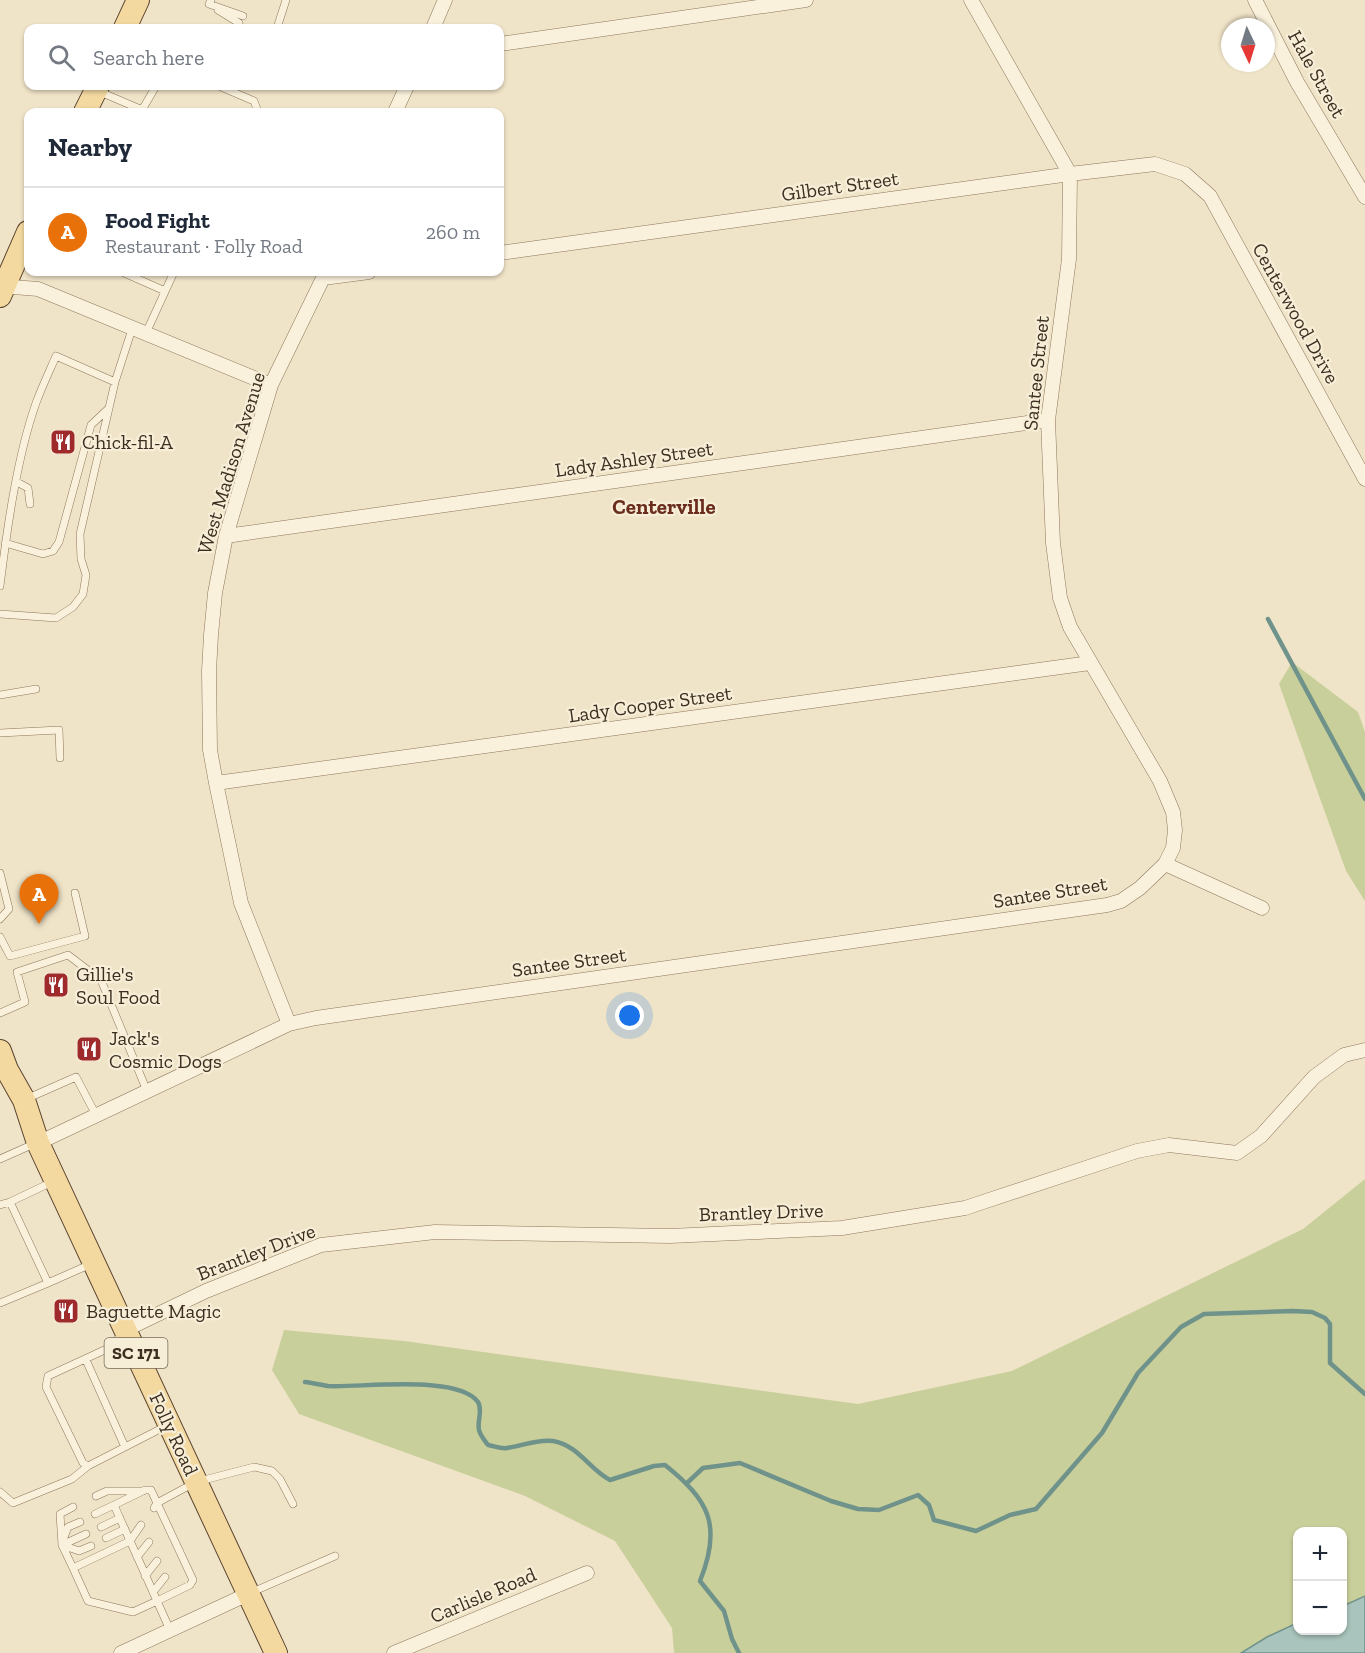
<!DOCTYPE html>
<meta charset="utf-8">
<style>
:root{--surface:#fff;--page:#f6f6f7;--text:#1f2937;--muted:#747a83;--line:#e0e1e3;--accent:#9e2a2b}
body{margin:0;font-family:"Zilla Slab",serif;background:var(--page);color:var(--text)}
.controls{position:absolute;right:18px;bottom:18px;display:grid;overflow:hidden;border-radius:12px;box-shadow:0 2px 4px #0004}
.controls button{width:54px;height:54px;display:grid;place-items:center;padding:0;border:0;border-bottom:2px solid var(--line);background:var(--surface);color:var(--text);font:30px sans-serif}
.compass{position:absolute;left:1221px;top:18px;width:54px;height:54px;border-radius:50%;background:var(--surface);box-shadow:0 2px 4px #0004;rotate:176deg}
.you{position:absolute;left:630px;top:1016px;width:21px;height:21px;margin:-15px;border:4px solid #fff;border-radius:50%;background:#1a73e8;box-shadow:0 0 0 9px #1a73e833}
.badge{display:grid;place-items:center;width:39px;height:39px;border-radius:50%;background:var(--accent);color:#fff;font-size:20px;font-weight:700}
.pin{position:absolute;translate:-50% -50px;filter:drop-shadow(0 2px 3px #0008)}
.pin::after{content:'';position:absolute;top:32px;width:21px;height:18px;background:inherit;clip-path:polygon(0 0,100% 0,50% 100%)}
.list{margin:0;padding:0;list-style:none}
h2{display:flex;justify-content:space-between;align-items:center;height:78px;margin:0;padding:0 24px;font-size:26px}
h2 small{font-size:20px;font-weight:400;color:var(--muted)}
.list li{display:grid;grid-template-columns:39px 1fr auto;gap:18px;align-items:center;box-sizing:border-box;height:90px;padding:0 24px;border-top:2px solid var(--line)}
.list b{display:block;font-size:22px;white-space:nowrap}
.list p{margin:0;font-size:20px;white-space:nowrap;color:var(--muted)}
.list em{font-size:20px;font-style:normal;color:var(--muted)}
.icon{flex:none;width:33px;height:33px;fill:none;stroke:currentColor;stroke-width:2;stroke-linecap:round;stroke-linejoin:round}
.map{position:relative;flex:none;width:1365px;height:1653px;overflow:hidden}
.search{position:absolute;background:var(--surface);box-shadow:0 2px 4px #0004;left:24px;top:24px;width:480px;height:66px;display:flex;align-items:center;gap:15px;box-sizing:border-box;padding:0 21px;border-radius:12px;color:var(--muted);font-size:22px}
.panel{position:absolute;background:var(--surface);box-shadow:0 2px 4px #0004;left:24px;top:108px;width:480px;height:168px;border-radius:12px}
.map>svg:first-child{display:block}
.green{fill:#c9cf9b}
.water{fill:#a9c4bc;stroke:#6f938a;stroke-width:1.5}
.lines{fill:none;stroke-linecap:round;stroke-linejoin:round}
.stream{stroke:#6f938a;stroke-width:4.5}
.lane-casing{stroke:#8d765c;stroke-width:8}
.street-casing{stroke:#8d765c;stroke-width:15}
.primary-casing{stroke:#5b4430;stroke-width:24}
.lane{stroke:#faf1dc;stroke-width:7}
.street{stroke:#faf1dc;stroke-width:14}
.primary{stroke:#f3d9a0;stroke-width:22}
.labels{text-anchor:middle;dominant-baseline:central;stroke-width:4.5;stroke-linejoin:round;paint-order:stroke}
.shield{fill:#f7eed8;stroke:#756857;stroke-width:1.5}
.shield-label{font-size:18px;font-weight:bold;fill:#3d2e20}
.street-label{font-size:20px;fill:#3d2e20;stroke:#f7eed8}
.poi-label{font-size:20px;fill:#3d2e20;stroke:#f7eed8;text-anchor:start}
.neighbourhood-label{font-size:21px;font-weight:bold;fill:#6b2e1e;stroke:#f7eed8}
</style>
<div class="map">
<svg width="1365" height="1653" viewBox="0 0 1365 1653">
<rect width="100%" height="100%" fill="#f0e4c8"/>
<path class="green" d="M1292,662L1358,712L1365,732V901L1346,871L1279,684Z
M1365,1179V1596L1343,1606L1342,1532H1298L1297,1623L1267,1637L1241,1653H674L672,1628L615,1541L525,1496L299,1414L272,1370L284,1330L404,1341L858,1404L1012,1371L1303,1229Z"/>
<path class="water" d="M1365,1596V1653H1241L1267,1637L1297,1623L1298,1630H1342L1343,1606Z"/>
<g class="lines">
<path class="stream" d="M1268,619L1365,799
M305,1382C313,1383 321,1385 328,1386C360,1388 458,1374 478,1402C483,1410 477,1421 479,1430C480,1435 485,1441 488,1445C494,1446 501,1449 507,1448C522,1446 537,1439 553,1441C578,1445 590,1470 610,1480L654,1466L665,1465C710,1501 722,1526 700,1581L724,1611L732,1639L739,1653
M687,1483L703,1468L740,1463L831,1501L858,1509L879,1510L918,1495L929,1505L934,1520L976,1531L1010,1515L1036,1509L1102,1433L1138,1373L1181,1327L1204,1314L1293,1311L1312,1312L1325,1318L1330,1324V1363L1365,1394"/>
<g class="lane-casing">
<path id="lane" d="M211,0L209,4L243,16
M218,10L239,23
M271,28H272
M277,28L286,0
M219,86L254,101L258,112
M98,91L147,112
M142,110L156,86
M122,272L165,291
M146,333L174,272
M17,482L28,488L30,504
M5,543L43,554L53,551L59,542L91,425L109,408
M0,586C7,529 17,457 36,403C42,387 49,372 56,356L115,382
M0,614L56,618L73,607L83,594L86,575L81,559L80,534L115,382L132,329
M0,695L36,689
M0,733L59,730L60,758
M0,873L9,909L0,919
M0,937L10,956L85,936L75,893
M0,1013L25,1002L17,972L68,955L101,980L147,1091
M26,1099L76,1077L96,1115
M0,1159L36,1143
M52,1182L10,1202L48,1283L91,1264
M0,1205L10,1202
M0,1303L48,1283
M122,1334L111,1347L48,1376L46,1387L83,1463L88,1466L168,1425
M86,1360L125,1447
M0,1492L13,1503L72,1479L88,1466
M96,1496L107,1491H143
M95,1514L114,1505
M141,1525L130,1541L73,1568L88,1601L133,1612L157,1601C143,1569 128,1537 114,1505L145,1490H151L157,1503L154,1508
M101,1527L120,1518
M106,1538L125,1529
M63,1540L68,1527L80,1522
M62,1545L60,1514L73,1507
M62,1545L79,1551L91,1546
M137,1557L149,1542
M73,1568L62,1545L86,1534
M145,1576L157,1561
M153,1592L165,1577
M250,1593L335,1556
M170,1630L157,1601L190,1585L193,1580L157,1503L196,1482L254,1467L272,1471L280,1479L293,1504"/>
</g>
<g class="street-casing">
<path id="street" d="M1255,0L1297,82L1365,197
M433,28L445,0
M500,44L806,0
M395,112L407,86
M500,253L1070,174L1155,164L1185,174L1210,196L1365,479
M323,278L369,272
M0,286L38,289L271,385
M226,536L1048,420
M216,783L1090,663
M1165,864L1262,908
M289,1024L241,903L216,783L210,750L209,671L211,635L215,593L226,536L271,385L326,272
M38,1143L289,1024L316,1018L1107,905L1121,901L1140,888L1165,864L1173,848L1175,830L1173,812L1160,781L1070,627L1060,598L1053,543L1048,420L1069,259L1070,174L971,0
M125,1330L206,1291L321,1245L435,1232L670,1236L842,1228L965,1208L1137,1151L1169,1145L1237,1153L1261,1136L1314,1077L1344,1055L1365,1050
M121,1653L248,1594
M394,1653L587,1573"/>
</g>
<g class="primary-casing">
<path id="primary" d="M125,28L138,0
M85,112L98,86
M0,296L28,232
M0,1051L7,1070L24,1100L38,1143L276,1653"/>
</g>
<use href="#lane" class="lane"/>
<use href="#street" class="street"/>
<use href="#primary" class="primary"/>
</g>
<defs>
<g id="restaurant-square" transform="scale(1.35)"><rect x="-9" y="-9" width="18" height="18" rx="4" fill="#9e2a2b" stroke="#f7eed8"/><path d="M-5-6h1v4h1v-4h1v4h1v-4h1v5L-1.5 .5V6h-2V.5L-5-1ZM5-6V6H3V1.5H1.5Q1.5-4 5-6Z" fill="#fff"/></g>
</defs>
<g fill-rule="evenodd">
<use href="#restaurant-square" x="63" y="442"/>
<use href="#restaurant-square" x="56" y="985"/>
<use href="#restaurant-square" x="89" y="1049"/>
<use href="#restaurant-square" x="66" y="1311"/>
</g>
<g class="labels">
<rect class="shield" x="104.5" y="1338" width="63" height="30" rx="4.5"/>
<g class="shield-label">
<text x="136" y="1353">SC 171</text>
</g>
<g class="street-label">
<text transform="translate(1317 74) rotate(61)">Hale Street</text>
<text transform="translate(840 186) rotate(-8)">Gilbert Street</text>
<text transform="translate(1296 313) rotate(61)">Centerwood Drive</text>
<text transform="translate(1036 373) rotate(-84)">Santee Street</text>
<text transform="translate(634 459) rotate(-8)">Lady Ashley Street</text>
<text transform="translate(231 463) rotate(-73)">West Madison Avenue</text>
<text transform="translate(650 704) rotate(-8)">Lady Cooper Street</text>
<text transform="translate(1050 892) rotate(-9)">Santee Street</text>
<text transform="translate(569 962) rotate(-8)">Santee Street</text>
<text transform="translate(761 1212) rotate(-2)">Brantley Drive</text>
<text transform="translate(256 1252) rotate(-21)">Brantley Drive</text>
<text transform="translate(174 1434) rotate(65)">Folly Road</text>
<text transform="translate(483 1595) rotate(-23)">Carlisle Road</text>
</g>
<g class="poi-label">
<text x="82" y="442">Chick-fil-A</text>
<text x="76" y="974">Gillie's<tspan x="76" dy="23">Soul Food</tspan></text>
<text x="109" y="1038">Jack's<tspan x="109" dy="23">Cosmic Dogs</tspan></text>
<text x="86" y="1311">Baguette Magic</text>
</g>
<g class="neighbourhood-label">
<text x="664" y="506">Centerville</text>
</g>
</g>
</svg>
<div class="controls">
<button>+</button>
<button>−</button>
</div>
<svg class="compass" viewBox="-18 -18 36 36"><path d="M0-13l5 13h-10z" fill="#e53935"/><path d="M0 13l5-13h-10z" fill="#747a83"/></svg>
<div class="you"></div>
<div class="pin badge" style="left:39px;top:924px;background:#e8710a">A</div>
<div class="search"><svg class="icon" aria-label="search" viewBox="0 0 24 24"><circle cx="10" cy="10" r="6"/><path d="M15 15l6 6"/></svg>Search here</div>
<section class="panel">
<h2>Nearby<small></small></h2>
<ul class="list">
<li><span class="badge" style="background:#e8710a">A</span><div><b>Food Fight</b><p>Restaurant · Folly Road</p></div><em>260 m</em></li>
</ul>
</section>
</div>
